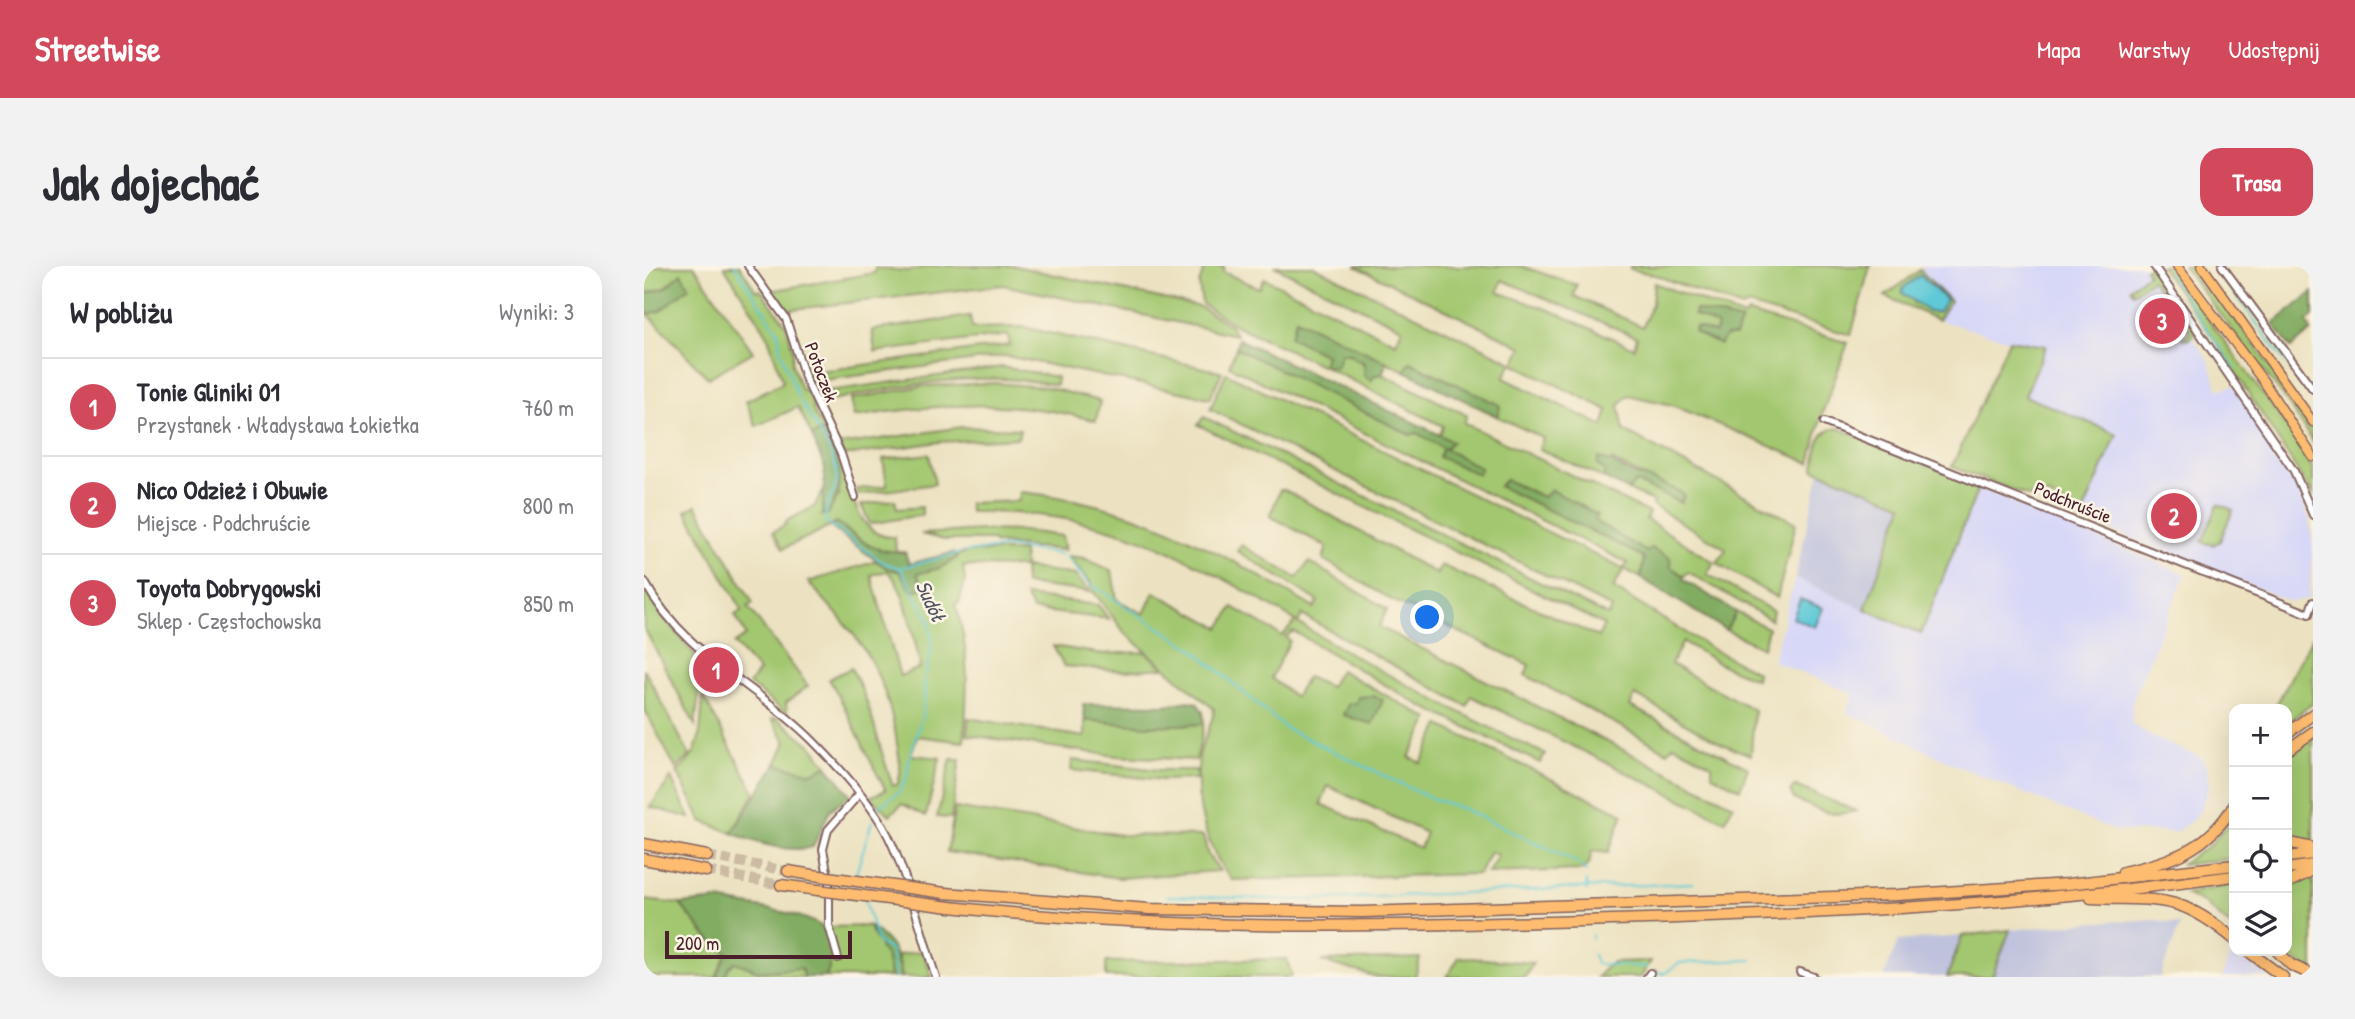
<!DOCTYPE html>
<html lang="pl">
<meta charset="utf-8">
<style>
:root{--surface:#fff;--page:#f2f2f3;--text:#2b2b33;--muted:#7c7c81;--line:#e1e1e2;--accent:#d1495b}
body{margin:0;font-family:"Patrick Hand",sans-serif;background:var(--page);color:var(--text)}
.controls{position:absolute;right:21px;bottom:21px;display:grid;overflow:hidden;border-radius:14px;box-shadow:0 7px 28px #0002}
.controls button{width:63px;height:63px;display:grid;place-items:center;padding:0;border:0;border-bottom:2px solid var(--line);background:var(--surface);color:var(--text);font:35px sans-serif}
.scale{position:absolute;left:21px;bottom:18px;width:187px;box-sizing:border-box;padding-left:7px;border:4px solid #4a1f2b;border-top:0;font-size:19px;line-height:24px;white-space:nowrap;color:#4a1f2b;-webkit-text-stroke:5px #fcf5e5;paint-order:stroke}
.you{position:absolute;left:784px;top:352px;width:24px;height:24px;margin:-18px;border:5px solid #fff;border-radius:50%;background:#1a73e8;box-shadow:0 0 0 10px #1a73e833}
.badge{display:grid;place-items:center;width:46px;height:46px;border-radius:50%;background:var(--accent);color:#fff;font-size:23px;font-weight:700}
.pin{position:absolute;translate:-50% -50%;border:4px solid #fff;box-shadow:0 2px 7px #0006}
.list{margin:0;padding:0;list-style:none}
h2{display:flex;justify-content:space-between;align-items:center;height:91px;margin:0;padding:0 28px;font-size:30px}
h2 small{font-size:23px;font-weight:400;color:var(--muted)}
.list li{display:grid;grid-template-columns:46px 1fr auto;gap:21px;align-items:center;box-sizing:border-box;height:98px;padding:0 28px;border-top:2px solid var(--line)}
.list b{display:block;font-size:26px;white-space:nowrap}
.list p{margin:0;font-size:23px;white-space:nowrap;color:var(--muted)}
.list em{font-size:23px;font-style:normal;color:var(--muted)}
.icon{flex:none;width:38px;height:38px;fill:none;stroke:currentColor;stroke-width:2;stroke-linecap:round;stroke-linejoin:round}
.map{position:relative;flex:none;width:1669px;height:711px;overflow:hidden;border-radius:21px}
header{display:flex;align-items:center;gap:42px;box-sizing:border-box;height:98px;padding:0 35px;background:var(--accent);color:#fff}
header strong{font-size:33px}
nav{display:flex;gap:38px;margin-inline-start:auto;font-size:24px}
.intro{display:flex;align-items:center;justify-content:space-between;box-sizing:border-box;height:168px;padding:0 42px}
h1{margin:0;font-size:49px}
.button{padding:18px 32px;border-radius:21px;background:var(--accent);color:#fff;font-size:24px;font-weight:700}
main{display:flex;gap:42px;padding:0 42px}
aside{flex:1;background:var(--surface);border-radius:21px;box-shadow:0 7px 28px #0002}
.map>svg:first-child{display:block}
.built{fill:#d7d7f8}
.industrial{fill:#bfc2dd}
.green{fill:#a3c770;stroke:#76734e;stroke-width:2;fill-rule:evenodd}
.forest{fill:#82ac62;stroke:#666646;stroke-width:2}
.water{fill:#5ec9d7;stroke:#547481;stroke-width:2}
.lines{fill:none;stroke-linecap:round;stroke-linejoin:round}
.stream{stroke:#5ec9d7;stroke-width:2}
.highway-tunnel{stroke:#ccbba3;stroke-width:10;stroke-dasharray:10 5;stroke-linecap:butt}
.minor-casing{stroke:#836360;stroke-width:10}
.major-casing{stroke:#836360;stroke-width:11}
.highway-casing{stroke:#836360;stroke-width:13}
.minor{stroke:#fff;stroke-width:6}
.major{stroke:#febc70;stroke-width:8}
.highway{stroke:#febc70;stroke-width:10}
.highway-bridge-casing{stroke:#836360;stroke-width:13;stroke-linecap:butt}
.highway-bridge{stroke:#febc70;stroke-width:10}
.labels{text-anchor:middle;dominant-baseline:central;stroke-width:5;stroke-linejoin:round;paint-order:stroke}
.street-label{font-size:19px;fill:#4a1f2b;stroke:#fcf5e5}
.water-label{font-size:21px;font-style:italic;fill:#50525f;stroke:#fcf5e5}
</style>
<header>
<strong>Streetwise</strong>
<nav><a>Mapa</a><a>Warstwy</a><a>Udostępnij</a></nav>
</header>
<div class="intro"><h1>Jak dojechać</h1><a class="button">Trasa</a></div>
<main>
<aside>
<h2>W pobliżu<small>Wyniki: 3</small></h2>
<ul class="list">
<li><span class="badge">1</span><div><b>Tonie Gliniki 01</b><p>Przystanek · Władysława Łokietka</p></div><em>760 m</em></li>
<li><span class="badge">2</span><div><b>Nico Odzież i Obuwie</b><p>Miejsce · Podchruście</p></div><em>800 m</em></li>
<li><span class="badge">3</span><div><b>Toyota Dobrygowski</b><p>Sklep · Częstochowska</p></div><em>850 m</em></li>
</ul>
</aside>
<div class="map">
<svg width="1669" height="711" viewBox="0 0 1669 711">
<rect width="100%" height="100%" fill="#fcf5e5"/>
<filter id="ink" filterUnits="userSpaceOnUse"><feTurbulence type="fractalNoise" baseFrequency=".0143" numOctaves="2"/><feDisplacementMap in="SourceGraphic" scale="14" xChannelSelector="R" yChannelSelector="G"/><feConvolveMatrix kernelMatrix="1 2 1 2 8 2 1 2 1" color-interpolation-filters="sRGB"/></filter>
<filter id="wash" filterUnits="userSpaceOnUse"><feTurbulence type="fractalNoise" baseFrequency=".00686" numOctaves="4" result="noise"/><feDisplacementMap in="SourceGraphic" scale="28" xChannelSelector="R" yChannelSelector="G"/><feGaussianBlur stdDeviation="1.57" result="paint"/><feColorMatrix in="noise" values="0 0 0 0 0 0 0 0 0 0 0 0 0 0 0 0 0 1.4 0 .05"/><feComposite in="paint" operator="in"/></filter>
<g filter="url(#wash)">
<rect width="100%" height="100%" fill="#ece2c1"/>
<path class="built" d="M1281,0H1499L1565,95L1574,124L1589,120L1629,181L1628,194L1641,199L1655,223L1665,253L1669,279L1665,332L1648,336L1437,252L1473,168L1380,130L1401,80L1372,76L1294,54L1306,35L1276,4Z
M1335,222L1541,308L1488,436V458L1508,471L1558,492L1563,503L1565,520L1558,541L1550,553L1532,566L1472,565L1311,499L1203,446L1210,428L1129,395L1151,312L1277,367Z
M1589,683L1613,703L1626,711H1579Z"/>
<path class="industrial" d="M1176,205L1259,239L1220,343L1151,312Z
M1512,654L1536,659L1516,711H1348L1366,664L1449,656Z
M1318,670L1303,711H1240L1254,675Z"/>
<path class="green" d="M0,0H50L109,86L64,112L4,48L16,45L36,8L21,22L0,28Z
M80,0H96L112,25L117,24L143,60L149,86L148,98L157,123L166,127C168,134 168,137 169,142C171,155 185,167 191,179C205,208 208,274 251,271L252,286L229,283L193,257L139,283L129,266L142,258V255L170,241L182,220L178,248L196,229L176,166L168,170L154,141L112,160L102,135L139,116L123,68Z
M286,0H371L556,41L586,59L592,69L359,19L142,44L125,25L231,7V2L264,5Z
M561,0H580L579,6L615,22L620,12L752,77L758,62L630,0H669L868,96L860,112L959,160L964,144L870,98L878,81L711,0H877L933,19L930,30L999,61L1008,37L1010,17L1100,51L1104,47L1204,77L1178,148L1166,197L1028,139L984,129L975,139L980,165L1152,257L1133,332L1073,297L1082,283L1008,239L1010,236L984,224L992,215L1037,237L1040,228C1015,216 992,208 968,194L959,212L895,183L899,172L854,151L856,139L766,96L761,105L652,53L683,89L679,100L593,60L558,38L555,18ZM858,14L993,71L990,82L908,45L854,26Z
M986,0H1130L1139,3L1140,0H1226L1207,69L1104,39L1098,42L1011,9L986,3Z
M1506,0L1552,62V67L1543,74L1538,72L1546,66L1508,14L1489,27L1486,22L1504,8L1501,3Z
M1516,0H1526L1653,175L1669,203V229L1568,70Z
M1539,0H1550L1556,6L1626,100L1669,165V176L1642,134Z
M1276,4L1306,35L1294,54L1241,30ZM1287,17L1300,32L1290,47L1269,36Z
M326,50L328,62L379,61L578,106L566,132L362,90L165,116L161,107L366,79L364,69L231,86L228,64Z
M1365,74L1402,80L1381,130L1473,168L1437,252L1427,249L1418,238L1404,229L1386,231L1308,201Z
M592,82L766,169L773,167L799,182L795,191L834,208L836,202L800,183L807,176L796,169L799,160L683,102L692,100L697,87C716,89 721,98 727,114L731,109L738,108L823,149L820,157L1005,247L1002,253L1070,296L1063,308L1129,345L1127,354L1044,306L1040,310L950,255L952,249L908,225L899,231L862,214L855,220L1000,291L997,312L980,303L969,322L1070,384L1113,406L1112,413L1084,402L1039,376L1027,398L1110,444L1107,489L1078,478L991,429L986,440L1104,502L1096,523L1068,509V499L1030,479L1024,486L881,409L885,399L746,333L679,293L683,281L626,250L636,224H641L793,308L797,299L954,371L960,359L554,159L560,151L964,350L968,342L566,143L582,107L979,303L984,297L585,100Z
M358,101L413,111L412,119C334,103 252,120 175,137L170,127Z
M350,117L402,121L456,135L452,155C371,132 292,138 210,151L207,133L278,120Z
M318,161L376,163L374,172L295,176L200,190L195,179Z
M1194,162L1335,220L1277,368L1221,343L1259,239L1170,203C1173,185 1172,164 1194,162Z
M285,188L291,218L214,229L212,223L243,220L239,193Z
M376,226C494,237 571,283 670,342L674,335L593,285L597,279L653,312L665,296L743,343L735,361L1089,539L1081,555L827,430L823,440L658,349L654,357C734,405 816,448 901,488L896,497L774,438L649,365L642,371L646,375L627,412L651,431L663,411L686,421L696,404L785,453L765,491L777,497L796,459L979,548L964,587L948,585L945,598L938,604L844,607L854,589L846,586L835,608L588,614C560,580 550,534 555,490C558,473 569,460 570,443L481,367L446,321L447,317L423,290L440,292L468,305L473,334L500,348L510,326L576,362L589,341L638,370L652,355C537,286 464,244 326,246L325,237L375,235ZM684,520L782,567L776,582L677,538Z
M251,234L253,243L278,241V249L226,258L217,239Z
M1574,238L1589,244L1576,275L1569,279L1558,276Z
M52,239L109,337L104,341L164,420L142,437L143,448L105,418L115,405L90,378L102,369L91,349L98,344L42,245Z
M337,264L381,265L418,270L421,284L350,277L349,274H301L277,268Z
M379,285L380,301L431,309L446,326L381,318L380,301L319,300L321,316L315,337L311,338C327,382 323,430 320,476L273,470L267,489L296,492L282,550L258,538L246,549L225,531L242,524C221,488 207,449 185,413L207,402C230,442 232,477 249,519H253C259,506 255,491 253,477C242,402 214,370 164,316L232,295C264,318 289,303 317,288C326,283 367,286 379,285ZM243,305C261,318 269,371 275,393L276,402L256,410L227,309Z
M0,321L18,349L52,391L56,418L51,459L0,362Z
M381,330L454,339L465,353L389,344Z
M1092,346L1124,362L1119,382L1082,364Z
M1669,370V437L1643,457V443H1630Z
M409,380L458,388L501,386L520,402L481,405L420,400Z
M0,403L46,490L32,503L0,442Z
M59,430L111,527L88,567L58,555L33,506C60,485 56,462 59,430Z
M133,452L170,482L183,500L168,507L132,498L142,476L128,453Z
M324,452L441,471V454L502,460L560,458L552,494L472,490L323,469Z
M1669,471V577L1643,570V490Z
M307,493L316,494L307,552L293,551Z
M428,494L515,504H552V513L519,514L427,504Z
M27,512L46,552L6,541Z
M1152,520L1212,545C1185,552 1175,544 1150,533L1146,525Z
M311,542L477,569L559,570L564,589L576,605L475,612L303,586Z
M1590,550V592L1536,599L1567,578Z
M1669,609V704L1656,698L1640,685L1643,623Z
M1590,618V663L1560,637L1541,628Z
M0,634L36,638L64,672L83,687L72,711H0Z
M225,660L243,693L246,711H182C190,691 189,680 179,661Z
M1366,664L1348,711H1303L1318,670Z
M279,685L288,711H258L254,689Z
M815,691L889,697L881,711H803Z
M776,692L771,711H733L677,695Z
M643,693L648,711H462V696Z
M1007,695L997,711H953L968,696Z
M91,696L117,706L157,702L160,711H81L84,702Z"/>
<path class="forest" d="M37,7L45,21L16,45L4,48L0,43V28L21,22Z
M1669,26V51L1663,55L1667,65L1647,82L1629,58Z
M1051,44L1098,55L1091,70H1082L1076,79L1050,66L1052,61L1071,67L1074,60L1050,49Z
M652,53L743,96L738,108L731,109L727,115L720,109L721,97L710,93L707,88L697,87L692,101L679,100L682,89L646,71Z
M594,73L796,169L808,176L801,183L837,202L834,208L795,191L799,182L773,167L766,169L592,82Z
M766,96L856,139L854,151L761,105Z
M177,165C196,198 205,214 184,248L178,249L181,202L168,170Z
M955,192C971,195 982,207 997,210C1012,214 1026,221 1040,228L1037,237L992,216L984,224L959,212L961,205L953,199Z
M862,214L899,231L908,224L953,249L951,255L1003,286L1007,282L1026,292L1027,301L1040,310L1039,313L1092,346L1082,364L997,312L1000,291L855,220Z
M193,256C219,276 228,287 261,286L265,298L309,287L313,292L296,302L273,308L280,322L268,325L255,305L244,303L185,260Z
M729,430L739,434L728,458L699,449L705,437H712L714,431Z
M545,435L553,437L559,446L560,458L502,460L441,454L439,438L521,439Z
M132,498L168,507L183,500L207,529L186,544L169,581C145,587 112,577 88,567Z
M74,634C102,640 154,645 177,660C194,672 188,695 182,711H160L157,702L117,706L91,696L84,702L81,711H72L83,687L64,672L36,638Z
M225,660C246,673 254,687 258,711H246L243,693Z"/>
<path class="water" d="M1276,9L1302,34L1295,46H1285L1258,27L1259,22Z
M1156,333L1179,342L1171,361L1149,352Z"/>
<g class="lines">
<path class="stream" d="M91,0L134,66L137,86L154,131
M1570,0L1660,121
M1524,7L1591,103
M157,136C169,157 192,186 193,210C194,227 180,231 182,256L240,297L256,302L286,355L288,383L281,409L279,447L266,490L262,513L256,525L235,541
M320,286L365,281L417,288
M422,290L443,316L549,383L641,462L782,530L822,544L928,594L939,601L942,606
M256,302L316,287
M211,611L228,555
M942,615L943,625
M523,630L661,634L1049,617
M221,635L234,677L246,683L252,711
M948,669V673
M949,688L952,698L1003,701
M1012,705L1020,708L1035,697L1108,694"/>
</g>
</g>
<g filter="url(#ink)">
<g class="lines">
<path class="highway-tunnel" d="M63,590L144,605
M62,605L137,619"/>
<g class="minor-casing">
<path id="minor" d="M104,0L142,53L162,114L197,188L211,231
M1510,0L1650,205L1669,249
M1578,0L1669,123
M1180,156L1665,348L1669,336
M0,315C40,389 111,417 168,474C193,499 221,530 239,560C261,598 277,668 292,711
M194,692L185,660V616L179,583L184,564L215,528
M1156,706L1170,711
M1003,711L1006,707"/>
</g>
<g class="major-casing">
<path id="major" d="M1533,0L1620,116L1669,191
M1558,0L1669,156"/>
</g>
<g class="highway-casing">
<path id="highway" d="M1643,467L1669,448
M1643,484L1669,466
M1643,576L1669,582
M0,578L63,590
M1643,591L1669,588
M0,593L62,605
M1643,603L1669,599
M144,605L169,609
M1479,606C1527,596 1564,583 1590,539
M1643,617L1669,604
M137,619L174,624
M301,627L505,643L718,646L1253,629L1424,618L1590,599
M1447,632C1516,635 1533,626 1590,673
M306,641C521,665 723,661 939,655C1157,649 1374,640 1590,610
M1604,685L1639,711
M1633,685L1647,699L1669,709"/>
</g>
<use href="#minor" class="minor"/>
<use href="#major" class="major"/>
<use href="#highway" class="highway"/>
<g class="highway-bridge-casing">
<path id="highway-bridge" d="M169,609L301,627
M174,624L306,641"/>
</g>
<use href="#highway-bridge" class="highway-bridge"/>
</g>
</g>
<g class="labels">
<g class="street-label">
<text transform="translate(178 106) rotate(69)">Potoczek</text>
<text transform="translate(1429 236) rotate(22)">Podchruście</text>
</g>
<g class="water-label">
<text transform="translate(287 335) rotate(65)">Sudół</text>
</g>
</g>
</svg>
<div class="controls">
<button>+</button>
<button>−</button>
<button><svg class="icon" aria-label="locate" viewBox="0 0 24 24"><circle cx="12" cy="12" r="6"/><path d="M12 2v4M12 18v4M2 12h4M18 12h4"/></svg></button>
<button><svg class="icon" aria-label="layers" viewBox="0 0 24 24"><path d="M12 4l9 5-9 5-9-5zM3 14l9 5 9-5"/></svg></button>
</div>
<div class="scale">200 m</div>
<div class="you"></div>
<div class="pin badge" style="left:72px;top:404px">1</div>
<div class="pin badge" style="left:1530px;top:250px">2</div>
<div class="pin badge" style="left:1518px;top:55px">3</div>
</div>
</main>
